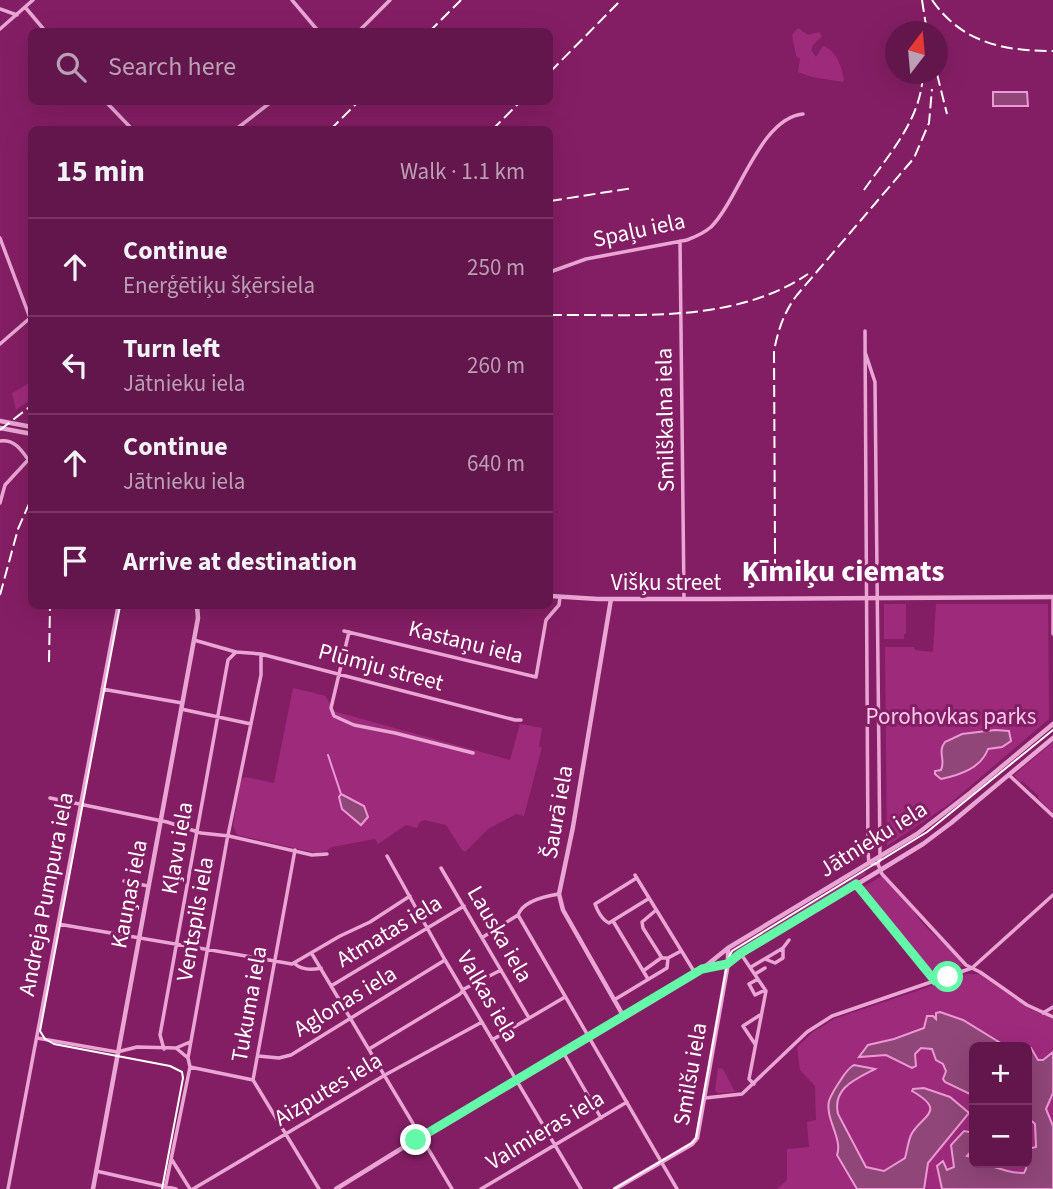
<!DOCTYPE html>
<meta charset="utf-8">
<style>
:root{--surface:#63164b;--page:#6c2355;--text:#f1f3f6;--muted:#bb9fb5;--line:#773563}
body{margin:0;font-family:"Source Sans 3",sans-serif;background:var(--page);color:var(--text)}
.controls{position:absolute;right:21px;bottom:21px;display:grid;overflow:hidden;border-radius:10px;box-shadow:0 7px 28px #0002}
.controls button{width:63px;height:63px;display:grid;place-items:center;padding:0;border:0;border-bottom:2px solid var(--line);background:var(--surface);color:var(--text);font:35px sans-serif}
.compass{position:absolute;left:885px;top:21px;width:63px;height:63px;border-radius:50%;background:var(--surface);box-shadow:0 7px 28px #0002;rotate:16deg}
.stop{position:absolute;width:21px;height:21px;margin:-16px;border:5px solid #64f9a8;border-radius:50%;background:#fff}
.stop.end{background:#64f9a8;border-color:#fff;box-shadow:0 2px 7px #0008}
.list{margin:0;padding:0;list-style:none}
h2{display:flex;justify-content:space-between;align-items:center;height:91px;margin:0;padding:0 28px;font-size:30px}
h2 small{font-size:23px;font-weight:400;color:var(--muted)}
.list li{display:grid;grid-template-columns:46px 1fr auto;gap:21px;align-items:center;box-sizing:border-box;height:98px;padding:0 28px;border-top:2px solid var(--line)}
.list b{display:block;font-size:26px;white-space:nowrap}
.list p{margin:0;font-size:23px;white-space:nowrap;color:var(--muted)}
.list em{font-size:23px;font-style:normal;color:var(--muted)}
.icon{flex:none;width:38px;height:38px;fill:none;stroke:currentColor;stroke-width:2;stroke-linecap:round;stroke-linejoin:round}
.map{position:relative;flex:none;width:1053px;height:1189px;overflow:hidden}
.search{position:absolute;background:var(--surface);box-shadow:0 7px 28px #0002;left:28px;top:28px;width:525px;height:77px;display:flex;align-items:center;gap:18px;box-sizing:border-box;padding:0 24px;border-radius:10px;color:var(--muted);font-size:26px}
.panel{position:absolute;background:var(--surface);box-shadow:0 7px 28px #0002;left:28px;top:126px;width:525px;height:483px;border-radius:10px}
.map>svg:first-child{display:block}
.green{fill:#9e2a7c;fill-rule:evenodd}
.water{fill:#904679;stroke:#ec98d4;stroke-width:2}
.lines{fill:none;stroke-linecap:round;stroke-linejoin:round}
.stream{stroke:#ec98d4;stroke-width:2}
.minor{stroke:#eaa5d5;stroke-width:3.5}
.tertiary{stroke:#eaa5d5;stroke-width:4.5}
.tram{stroke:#fff;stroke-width:2}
.rail{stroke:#fff;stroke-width:2;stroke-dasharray:12 5;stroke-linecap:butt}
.route{stroke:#64f9a8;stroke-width:9}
.labels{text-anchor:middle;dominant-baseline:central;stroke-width:6;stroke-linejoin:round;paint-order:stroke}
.street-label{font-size:23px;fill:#fff;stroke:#841e64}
.park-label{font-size:23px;fill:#f7c9ea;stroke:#841e64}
.district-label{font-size:30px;font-weight:bold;fill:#fff;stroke:#841e64}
</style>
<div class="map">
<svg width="1053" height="1189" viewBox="0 0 1053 1189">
<rect width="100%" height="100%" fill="#841e64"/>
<path class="green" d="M798,28L808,35L819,32L822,36L813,45L811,50L816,57L823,46C837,51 841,66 844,79L843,82L812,77L798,72L800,59L796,56L792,35Z
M31,382V399L16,410L12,393Z
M884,604H906V634H904V639H884Z
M936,604H1048L1049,719L948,805L887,846L885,647H914L915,650L933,652Z
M293,688L326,696L333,711L510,760L520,724L542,728L539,747H542L524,816L516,814L488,829L465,852L462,850L446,825L424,820L420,822L417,828L406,825L378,844L375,839L332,847L326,851L316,853L237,835L233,826L241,780L245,777L274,783Z
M1053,742V813L1038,798L1039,796L1022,781L1020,783L1014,775Z
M864,870L866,874L850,885L733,955L730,950L734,947Z
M882,876L913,910C924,931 950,944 963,966L933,977L861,888Z
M967,974H979L1030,1009L1053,1019V1189H924L928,1163L905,1158L889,1169V1174L865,1167L844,1126L831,1120L877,1189H777L787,1180V1149L809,1147L807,1122L816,1120L815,1086L800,1070L797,1047L813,1032L834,1019ZM974,1047H1027V1163H974Z
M718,1068L723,1069L735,1092L718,1093L715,1091Z"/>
<path class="water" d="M993,92H1027L1028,106H993Z
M995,730L1009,731L1011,741L1002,747L988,749C981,768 960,775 941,779L935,774V771L941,770C946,760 937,752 945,742L962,734Z
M341,794L364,806L368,817L361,825L342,809L339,797Z
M940,1012L963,1020L1007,1047H974V1096L945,1082L943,1079L946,1071L943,1064L936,1060L932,1049L921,1048L915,1054L916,1066L912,1068L886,1055L859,1057L868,1045L894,1039L924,1028L927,1016H933L936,1019V1013Z
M1027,1048H1031L1038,1060H1043L1053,1052V1093L1046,1109L1053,1126V1189H942L937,1166L943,1161L947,1170L954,1167L951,1145L964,1131L969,1132L974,1125V1148L967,1156L974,1158V1163C992,1163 1005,1174 1024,1173L1026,1169L1027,1149L1036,1147L1035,1124L1027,1117Z
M854,1065L875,1069C856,1079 832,1088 838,1114L866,1167L884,1171L905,1158C907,1151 908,1142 911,1135C920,1116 949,1112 912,1091L913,1089L924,1088L950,1097L969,1113L928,1163L924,1189H857L837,1155C843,1139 825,1119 829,1101C831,1095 836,1087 840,1081C844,1075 847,1069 854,1065Z"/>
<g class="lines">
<path class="stream" d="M328,755L341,794"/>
<path class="minor" d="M292,0L319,32
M25,7L46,32
M0,9L17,15
M0,29L33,0
M358,32L390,0
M106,102L133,130
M235,130L271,102
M0,238L30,318
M680,241L684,599
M550,272L586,259L687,240C695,237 704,233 711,227C739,199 760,118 803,114
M865,331L868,852L869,863L878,864
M0,344L30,318
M865,352L875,382L880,857L878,864L882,874L966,965L980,972L1027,1005L1053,1017
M0,441C17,439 23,453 32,465
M0,503L5,485L28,460
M1053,597V634
M344,631L536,677L546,620L559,605L560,597
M349,632L331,708L334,716L354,725L395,733L473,753
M194,640L236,652
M102,689L182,703
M181,709L251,724
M1009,775L1053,816
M50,798L167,822L201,833L229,836L312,855L327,854
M295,850L253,1080L319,1189
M387,856L445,960L581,1189
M441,868L529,1018
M635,875L695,973
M635,879L595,904C597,910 602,920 609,923L648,899
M124,881L148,886
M857,885L935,981
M655,911L642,922L643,928L662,958H668L681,951
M518,915L677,1189
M613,921L648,979
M58,924L292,964L340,936L370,922L410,896
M483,937L518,915C523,901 546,896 559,894
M312,954L452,1189
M741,954L766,991L749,1079L754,1084
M765,959L775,963L783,958V949
M295,964C302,970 312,970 321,968
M751,967L783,948L789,940
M643,971L661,958
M755,974L765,968
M758,979L749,984L755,995L765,990
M331,986L464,906
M614,1000L667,968L668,958
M1043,1013L1053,1007
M37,1038L117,1052L137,1047L176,1048L190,1042
M492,1040L565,997
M755,1044L743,1026L760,1015
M176,1048L188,1058
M164,1049L160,1035L228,660L236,652L261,654L515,720H521
M369,1049L460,994L464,989L501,970
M563,1052L601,1118
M258,1056L279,1058L291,1055L445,960
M190,1067L253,1080
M705,1098L742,1094L807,1032L832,1016L972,968L1053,895
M172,1160L190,1189
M96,1171L176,1189
M8,1189L118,606
M165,1189L190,1067L188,1058L227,840L261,675V654
M193,1189L385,1075L482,1022
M481,1189L627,1102"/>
<path class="tertiary" d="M0,421L32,427
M0,428L32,434
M550,596L598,599H711L1053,597
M611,599L573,827L559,894L563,910L624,1017
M728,963L923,844L951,823L1053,738
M703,969L728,964
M93,1189L198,618L197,606
M336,1189L425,1134L671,988L702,969L728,948L917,834L970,793L1053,724
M615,1189L692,1144L697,1138L728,963V948"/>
<path class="tram" d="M120,606L40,1031L45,1039L54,1044L170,1066L182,1072L183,1078L162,1189
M614,1189L692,1143L696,1138L728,959L732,951L927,832L1053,730"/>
<path class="rail" d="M922,0L927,32
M932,0C962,43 1004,51 1053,51
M429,32L461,0
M550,72L621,0
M937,74L947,114
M330,130L358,102
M492,130L520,102
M864,190C889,154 921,120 923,74
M550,201L633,188
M550,315C636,314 734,324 808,274
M0,430L32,405
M775,542V581
M775,550L774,351C778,330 784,312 797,295L914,158L929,123L932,89
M0,595L18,529L32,497
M49,662L50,606"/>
</g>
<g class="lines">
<path class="route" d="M416,1140L702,969L727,964L741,953L856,884L935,981L948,977"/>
</g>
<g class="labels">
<g class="street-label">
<text transform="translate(639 230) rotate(-12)">Spaļu iela</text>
<text transform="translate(665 420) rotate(-91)">Smilškalna iela</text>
<text x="666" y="582">Višķu street</text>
<text transform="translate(466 642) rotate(14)">Kastaņu iela</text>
<text transform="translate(381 667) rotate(15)">Plūmju street</text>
<text transform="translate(557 812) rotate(-80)">Šaurā iela</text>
<text transform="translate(873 839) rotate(-32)">Jātnieku iela</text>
<text transform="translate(177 848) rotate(-80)">Kļavu iela</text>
<text transform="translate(46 894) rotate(-79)">Andreja Pumpura iela</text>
<text transform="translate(129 894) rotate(-79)">Kauņas iela</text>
<text transform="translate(195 919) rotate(-80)">Ventspils iela</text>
<text transform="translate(389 931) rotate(-31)">Atmatas iela</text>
<text transform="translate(500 934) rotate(60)">Lauska iela</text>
<text transform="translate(488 996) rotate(60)">Valkas iela</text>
<text transform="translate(345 1001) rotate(-31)">Aglonas iela</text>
<text transform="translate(249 1004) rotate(-80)">Tukuma iela</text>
<text transform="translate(690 1074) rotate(-80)">Smilšu iela</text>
<text transform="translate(328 1089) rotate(-31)">Aizputes iela</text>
<text transform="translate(545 1130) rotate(-31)">Valmieras iela</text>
</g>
<g class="park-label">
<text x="951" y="716">Porohovkas parks</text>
</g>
<g class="district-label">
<text x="843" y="571">Ķīmiķu ciemats</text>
</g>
</g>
</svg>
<div class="controls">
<button>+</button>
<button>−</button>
</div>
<svg class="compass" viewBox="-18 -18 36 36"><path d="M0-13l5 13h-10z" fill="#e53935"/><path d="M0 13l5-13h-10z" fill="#bb9fb5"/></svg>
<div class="stop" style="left:948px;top:977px"></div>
<div class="stop end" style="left:416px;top:1140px"></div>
<div class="search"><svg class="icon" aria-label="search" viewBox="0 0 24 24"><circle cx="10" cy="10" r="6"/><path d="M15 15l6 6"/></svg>Search here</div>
<section class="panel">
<h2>15 min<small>Walk · 1.1 km</small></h2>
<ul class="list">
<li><svg class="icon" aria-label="ahead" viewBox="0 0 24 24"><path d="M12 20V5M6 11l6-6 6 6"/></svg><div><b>Continue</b><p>Enerģētiķu šķērsiela</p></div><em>250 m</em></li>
<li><svg class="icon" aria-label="left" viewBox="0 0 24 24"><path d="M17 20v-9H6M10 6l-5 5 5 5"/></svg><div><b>Turn left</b><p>Jātnieku iela</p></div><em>260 m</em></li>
<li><svg class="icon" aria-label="ahead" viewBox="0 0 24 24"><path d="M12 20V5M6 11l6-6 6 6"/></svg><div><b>Continue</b><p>Jātnieku iela</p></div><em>640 m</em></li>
<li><svg class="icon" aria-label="arrive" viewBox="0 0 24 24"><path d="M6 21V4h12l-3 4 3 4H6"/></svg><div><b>Arrive at destination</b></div></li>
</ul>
</section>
</div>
